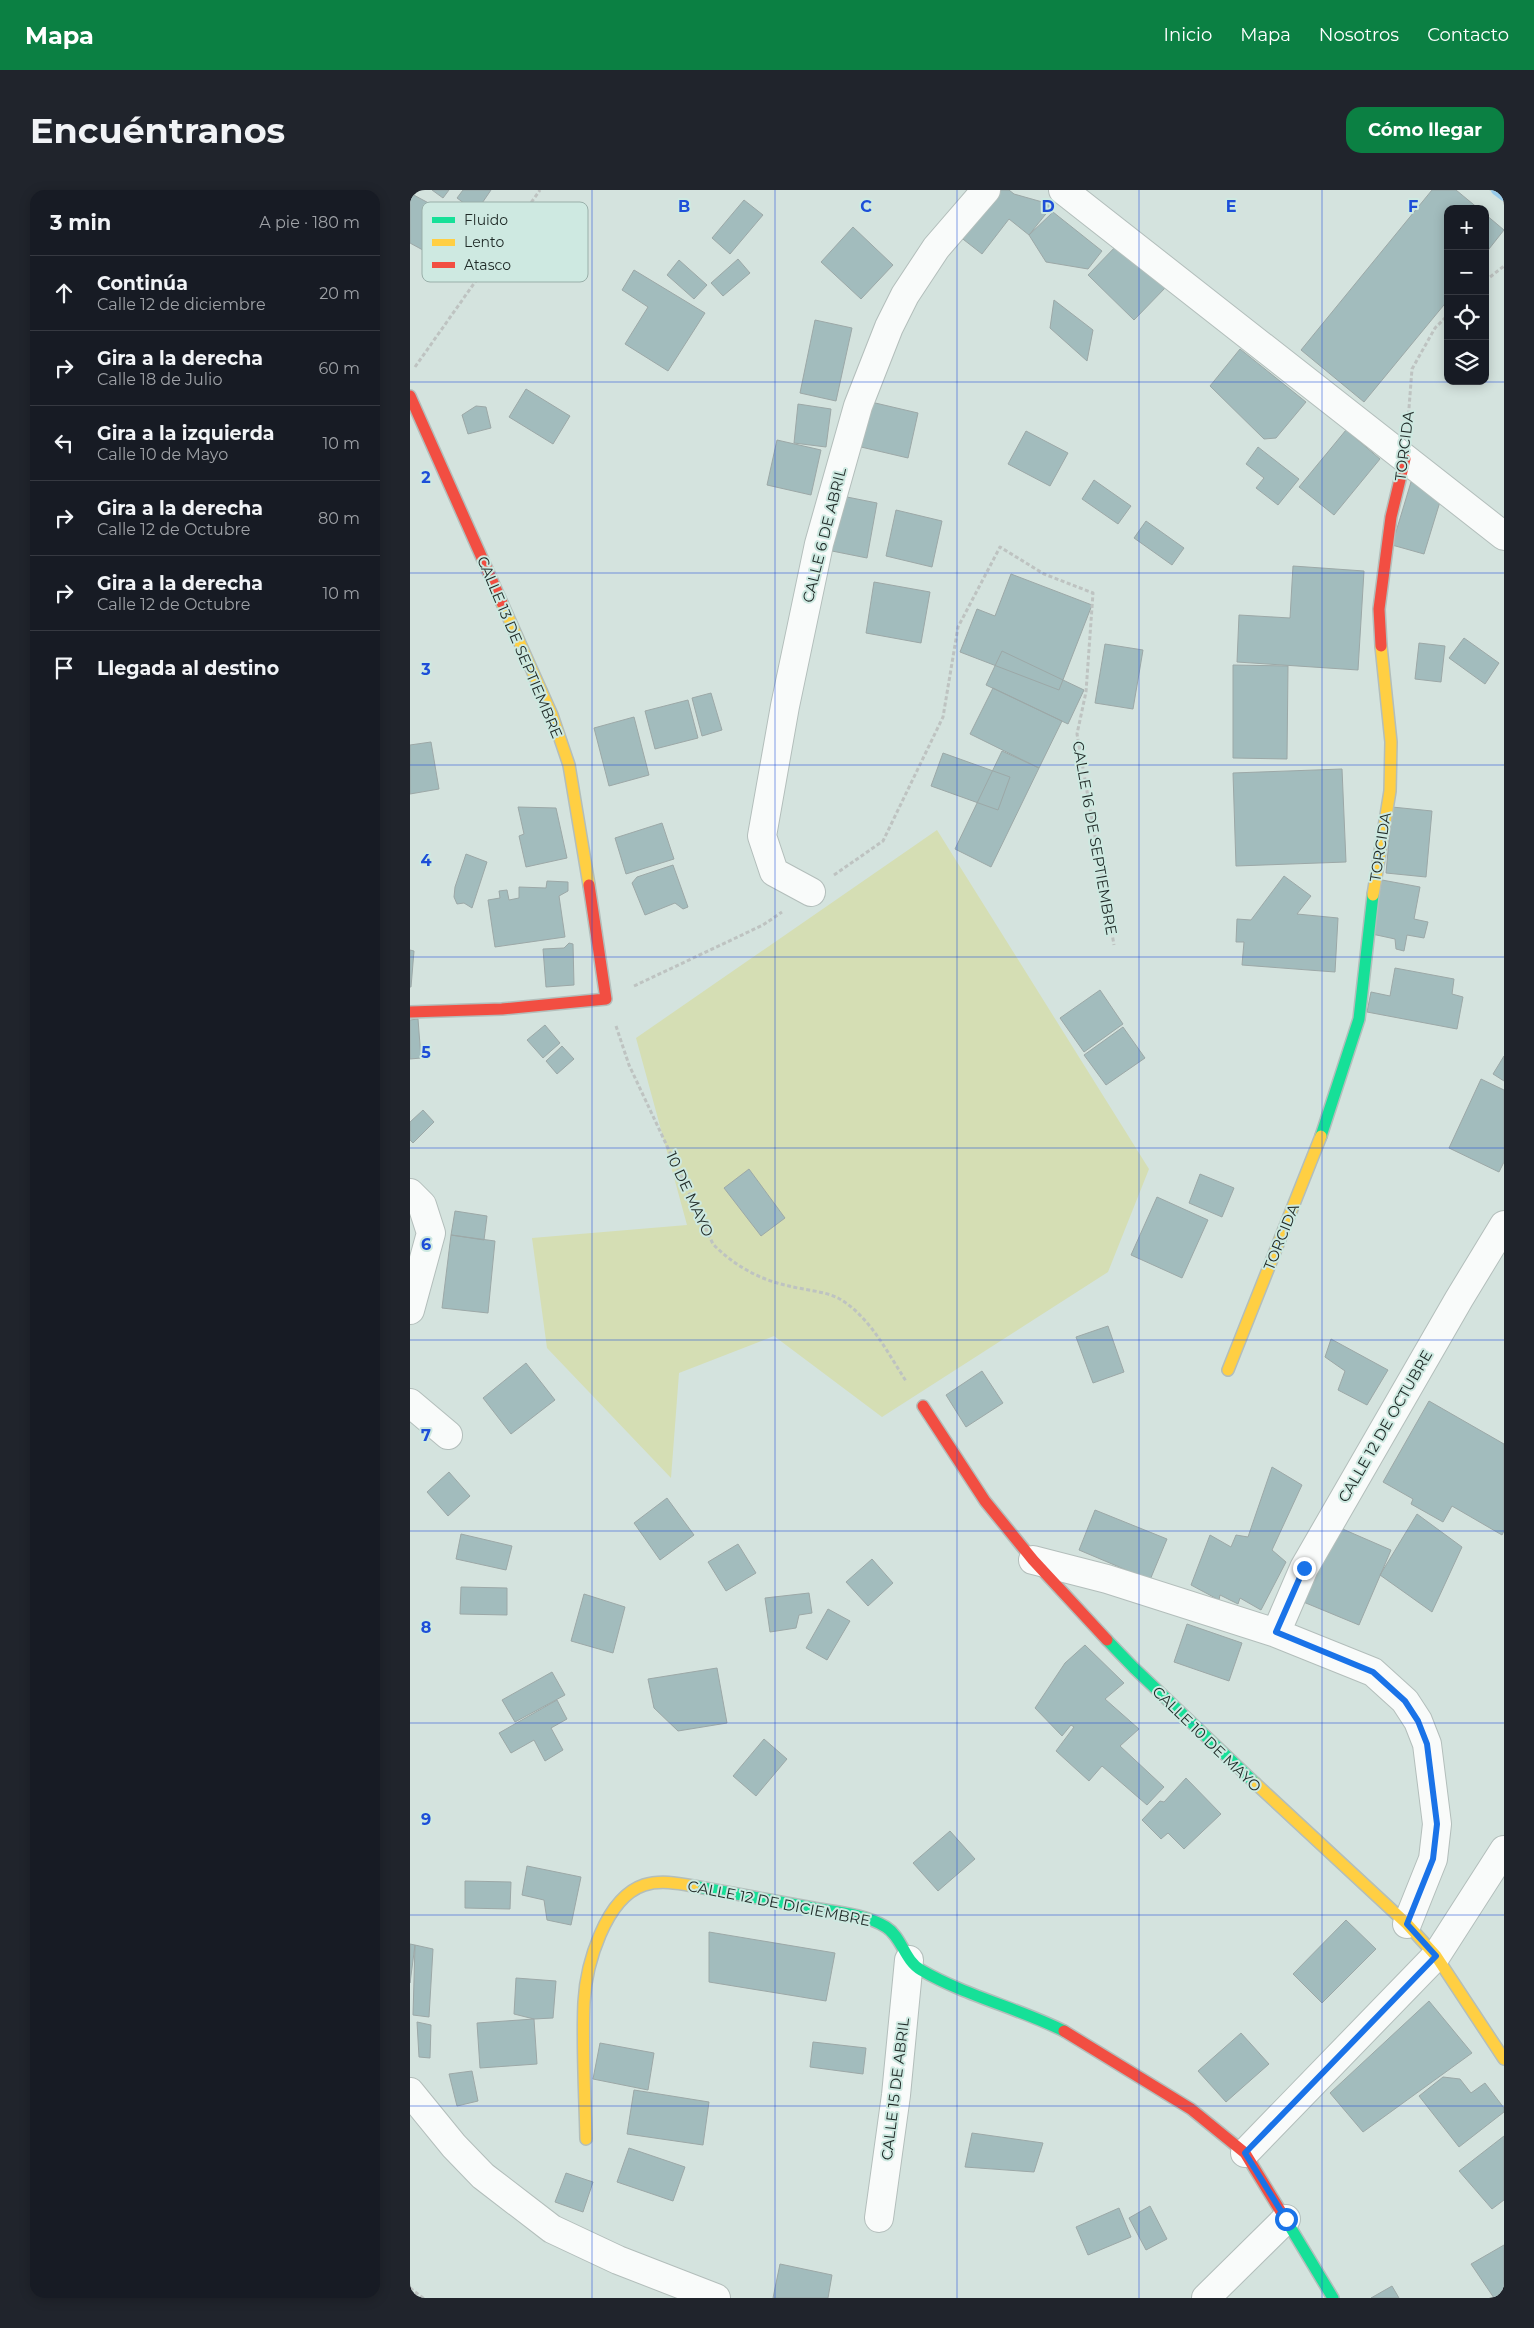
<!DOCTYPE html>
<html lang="es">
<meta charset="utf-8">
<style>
:root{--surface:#171b24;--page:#20242c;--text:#f1f3f6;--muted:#9ea1a6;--line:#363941;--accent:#0b8043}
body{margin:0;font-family:Montserrat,sans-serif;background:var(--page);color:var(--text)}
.controls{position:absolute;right:15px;top:15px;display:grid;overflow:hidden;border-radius:10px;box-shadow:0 2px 12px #0003}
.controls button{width:45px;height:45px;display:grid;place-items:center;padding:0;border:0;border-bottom:1px solid var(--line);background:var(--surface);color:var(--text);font:25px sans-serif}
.stop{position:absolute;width:15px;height:15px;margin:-11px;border:4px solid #1a73e8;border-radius:50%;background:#fff}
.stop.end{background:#1a73e8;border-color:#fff;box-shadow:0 1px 5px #0008}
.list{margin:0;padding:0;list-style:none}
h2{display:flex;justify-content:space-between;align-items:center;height:65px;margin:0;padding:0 20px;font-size:21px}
h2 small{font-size:16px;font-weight:400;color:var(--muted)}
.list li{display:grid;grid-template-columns:32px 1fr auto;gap:15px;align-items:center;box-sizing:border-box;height:75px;padding:0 20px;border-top:1px solid var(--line)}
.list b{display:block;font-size:19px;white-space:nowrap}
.list p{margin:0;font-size:16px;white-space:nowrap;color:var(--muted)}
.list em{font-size:16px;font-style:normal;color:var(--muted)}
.icon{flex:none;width:28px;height:28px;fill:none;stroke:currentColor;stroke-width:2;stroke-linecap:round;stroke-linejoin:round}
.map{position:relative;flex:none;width:1094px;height:2108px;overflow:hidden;border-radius:15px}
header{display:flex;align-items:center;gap:30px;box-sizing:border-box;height:70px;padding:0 25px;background:var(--accent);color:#fff}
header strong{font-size:24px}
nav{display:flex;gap:28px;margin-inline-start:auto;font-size:18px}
.intro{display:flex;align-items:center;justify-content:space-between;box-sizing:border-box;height:120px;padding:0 30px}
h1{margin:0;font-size:35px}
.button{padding:12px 22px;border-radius:15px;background:var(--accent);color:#fff;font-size:18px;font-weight:700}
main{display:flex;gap:30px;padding:0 30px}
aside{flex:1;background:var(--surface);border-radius:15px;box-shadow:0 2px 12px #0003}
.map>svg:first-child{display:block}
.green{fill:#d5deb4}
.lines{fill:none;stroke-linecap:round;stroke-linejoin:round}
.stream{stroke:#97caea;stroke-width:10}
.building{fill:#a2bcbd;stroke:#9ca8a7}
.street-casing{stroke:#b3bebb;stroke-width:30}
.fast-casing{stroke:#b3bebb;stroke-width:14}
.slow-casing{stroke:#b3bebb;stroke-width:14}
.jam-casing{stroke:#b3bebb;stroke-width:14}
.path{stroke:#bec3c1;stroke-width:3;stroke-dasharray:4 2.5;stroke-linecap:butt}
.street{stroke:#f9fbfa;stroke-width:28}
.fast{stroke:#16e098;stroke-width:11}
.slow{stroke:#ffcf43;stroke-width:11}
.jam{stroke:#f24e42;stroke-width:11}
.route{stroke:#1a73e8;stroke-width:6}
.grid{fill:none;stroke:#1d4ed8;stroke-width:1;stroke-opacity:0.55}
.labels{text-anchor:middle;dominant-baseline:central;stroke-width:4;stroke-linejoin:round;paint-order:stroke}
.street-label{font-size:15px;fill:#1e2926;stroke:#cee9e1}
.key{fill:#cee9e1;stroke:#99afa9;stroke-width:1}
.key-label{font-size:14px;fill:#1e2926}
.grid-label{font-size:16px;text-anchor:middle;font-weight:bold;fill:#1d4ed8;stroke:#cee9e1;stroke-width:4;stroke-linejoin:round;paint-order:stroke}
</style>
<header>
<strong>Mapa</strong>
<nav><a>Inicio</a><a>Mapa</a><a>Nosotros</a><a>Contacto</a></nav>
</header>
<div class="intro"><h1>Encuéntranos</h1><a class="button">Cómo llegar</a></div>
<main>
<aside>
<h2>3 min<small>A pie · 180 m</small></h2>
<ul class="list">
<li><svg class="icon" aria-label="ahead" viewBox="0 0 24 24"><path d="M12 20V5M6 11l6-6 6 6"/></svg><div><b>Continúa</b><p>Calle 12 de diciembre</p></div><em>20 m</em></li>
<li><svg class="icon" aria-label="right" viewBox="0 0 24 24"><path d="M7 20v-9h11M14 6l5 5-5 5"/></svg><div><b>Gira a la derecha</b><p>Calle 18 de Julio</p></div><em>60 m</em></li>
<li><svg class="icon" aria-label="left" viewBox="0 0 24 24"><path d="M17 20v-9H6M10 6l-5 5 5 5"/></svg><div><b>Gira a la izquierda</b><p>Calle 10 de Mayo</p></div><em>10 m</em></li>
<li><svg class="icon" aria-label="right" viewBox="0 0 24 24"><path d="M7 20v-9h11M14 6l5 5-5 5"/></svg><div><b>Gira a la derecha</b><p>Calle 12 de Octubre</p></div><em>80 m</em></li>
<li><svg class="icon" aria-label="right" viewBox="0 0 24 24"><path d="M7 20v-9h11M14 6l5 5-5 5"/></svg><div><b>Gira a la derecha</b><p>Calle 12 de Octubre</p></div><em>10 m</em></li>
<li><svg class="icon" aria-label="arrive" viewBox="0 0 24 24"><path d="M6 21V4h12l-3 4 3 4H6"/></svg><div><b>Llegada al destino</b></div></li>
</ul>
</aside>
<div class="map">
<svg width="1094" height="2108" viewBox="0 0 1094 2108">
<rect width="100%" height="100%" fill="#d4e3de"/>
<path class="green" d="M527,640L739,979L698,1082L472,1227L364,1146L269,1183L261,1288L137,1158L122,1048L277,1035L226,848Z"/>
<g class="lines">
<path class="stream" d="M1086,0L1094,6"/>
</g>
<path class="building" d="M22,0H39L33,8Z
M53,0H81L66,22L47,8Z
M585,0H599L604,4L643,15L619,45L599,29L572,64L549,46Z
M1022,0H1046L1069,19H1038V110L954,212L891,160Z
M0,3L65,38L44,77L0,53Z
M334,10L353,25L320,64L302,48Z
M643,22L692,61L678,79L636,72L619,45Z
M1075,24L1094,40L1075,64Z
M443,37L483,75L451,109L411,72Z
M709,53L756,97L724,130L678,85Z
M328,69L340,83L313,106L301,93Z
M269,70L297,95L284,109L257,85Z
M224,80L295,123L258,181L215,154L238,117L212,100Z
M644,110L683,140L677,171L640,138Z
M405,130L442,138L426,211L390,203Z
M830,159L896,212L866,248L854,249L800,196Z
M116,199L160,226L143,254L99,227Z
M461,212L508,223L498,268L451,257Z
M388,214L421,219L416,257L384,253Z
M66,216L76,217L81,238L58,244L52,225Z
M936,240L970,269L924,325L889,297Z
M616,241L658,263L640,296L598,274Z
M367,250L411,260L401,305L357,295Z
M848,257L889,289L868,315L846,298L854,288L836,274Z
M684,290L721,316L708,334L672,309Z
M1001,292L1033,302L1014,364L982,355Z
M427,305L467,313L457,368L417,360Z
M486,320L532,331L522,377L476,366Z
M736,331L774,358L762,375L724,348Z
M883,376L954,381L948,480L827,472L829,425L880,428Z
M601,384L682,415L649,500L550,462L567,419L585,426Z
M464,392L520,402L511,453L456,443Z
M1054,448L1089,473L1075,494L1039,468Z
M1009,453L1035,456L1031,492L1005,489Z
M695,454L733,460L723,519L685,513Z
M592,461L674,500L658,534L576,495Z
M823,475L878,476L877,569L823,568Z
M583,498L652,531L629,578L560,544Z
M301,503L312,540L292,546L282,508Z
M278,510L288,548L245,559L235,521Z
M224,527L239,585L199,596L184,538Z
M21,552L29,599L0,604V555Z
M592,561L629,578L581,677L545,659Z
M533,563L600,587L588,620L521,596Z
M932,579L936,672L826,676L823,583Z
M108,617L146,618L157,668L116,677L109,646L114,644Z
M982,617L1022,621L1016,687L976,683Z
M252,633L264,669L216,684L205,648Z
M56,664L77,672L62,718L54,713L47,714L44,707L45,697Z
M263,675L278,717L273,719L265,713L235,725L222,693L227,687Z
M874,686L901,706L887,724L928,728L925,782L832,775L834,752H826L827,729L841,730Z
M972,690L1010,697L1004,729L1018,732L1014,748L997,745L994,761L986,759L985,749L962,744Z
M137,691L158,692V701L149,706L155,747L85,757L78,710L90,708L89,701L97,700L99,710L109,708V697L136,698Z
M159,753L163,754L164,795L136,797L133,759L154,758Z
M0,760L4,761L1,797H0Z
M985,778L1044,789L1042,804L1053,807L1047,839L957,822L961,802L980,806Z
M690,800L713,834L674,862L650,828Z
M8,829L11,868L0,869V830Z
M135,835L150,853L133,868L117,850Z
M713,837L735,868L696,895L674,865Z
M152,856L164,869L147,884L136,871Z
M1094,866V891L1083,884Z
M1071,889L1094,900V972L1089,982L1039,958Z
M13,920L24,932L3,953L0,950V932Z
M339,979L375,1028L351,1046L314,998Z
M790,984L824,998L812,1027L779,1013Z
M747,1007L798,1030L772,1088L721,1065Z
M45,1021L77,1026L74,1050L41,1045Z
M41,1045L85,1051L78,1123L32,1118Z
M698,1136L714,1182L683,1193L666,1147Z
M921,1149L978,1180L957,1215L928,1200L935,1181L915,1167Z
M116,1173L145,1210L101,1244L73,1208Z
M572,1181L593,1213L556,1237L536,1205Z
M1019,1211L1094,1254V1341L1092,1345L1042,1316L1033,1332L1001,1314L1003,1309L973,1292Z
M862,1277L892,1295L862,1360L876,1372L851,1420L830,1408L828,1414L810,1405L809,1410L781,1395L800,1345L821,1357L826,1345L838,1347Z
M39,1282L60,1306L38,1326L17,1302Z
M257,1308L284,1345L250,1370L224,1333Z
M685,1320L757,1349L740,1390L669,1360Z
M1007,1324L1052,1357L1022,1422L970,1385Z
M928,1337L981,1360L949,1435L891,1411Z
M51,1344L102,1356L96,1380L46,1369Z
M328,1354L346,1383L316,1401L298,1372Z
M462,1369L483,1393L458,1416L436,1392Z
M51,1397L97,1398V1425L50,1424Z
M399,1403L402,1423L389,1425L386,1438L360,1442L355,1408Z
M174,1404L215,1417L203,1463L161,1451Z
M418,1419L440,1431L417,1470L396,1458Z
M777,1434L832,1453L819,1491L764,1472Z
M675,1455L714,1493L695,1509L729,1539L710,1556L754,1597L737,1615L692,1576L679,1591L646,1561L664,1537L661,1535L652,1546L625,1518L655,1473Z
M307,1478L317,1533L268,1541L244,1518L238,1489Z
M142,1482L155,1505L105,1532L92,1510Z
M147,1510L157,1529L141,1538L153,1560L135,1571L124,1550L101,1563L89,1543Z
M354,1549L377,1569L346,1606L323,1586Z
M776,1588L811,1624L774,1659L758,1643L751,1649L732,1630L750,1611L754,1612Z
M540,1641L565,1669L528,1701L503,1673Z
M117,1676L171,1687L161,1735L137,1730L134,1710L112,1705Z
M55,1691L101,1692L100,1719L55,1718Z
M936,1730L966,1759L912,1813L883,1784Z
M299,1742L425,1763L416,1811L299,1792Z
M0,1754L5,1755L0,1793Z
M5,1755L23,1759L19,1827L3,1825Z
M106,1788L146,1791L143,1828L124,1829L104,1824Z
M1019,1811L1062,1863L953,1942L920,1903Z
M124,1829L127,1874L70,1878L67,1833Z
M7,1832L21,1835L20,1868L9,1867Z
M831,1843L859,1874L816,1912L788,1881Z
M403,1852L456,1858L453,1884L400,1877Z
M190,1853L244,1863L238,1900L183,1889Z
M62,1881L68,1911L47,1916L39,1884Z
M1033,1887L1050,1889L1061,1903L1075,1893L1094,1918V1922L1049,1957L1009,1906Z
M224,1900L299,1912L293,1955L217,1944Z
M562,1943L633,1953L624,1982L555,1977Z
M1094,1946V2010L1082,2019L1049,1981Z
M219,1958L275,1977L263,2011L207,1992Z
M156,1983L183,1992L173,2022L145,2012Z
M740,2016L757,2049L736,2060L719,2028Z
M709,2018L721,2047L678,2065L666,2037Z
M1094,2055V2108H1084L1061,2074Z
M370,2074L422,2085L418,2108H363Z
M982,2096L989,2108H961Z"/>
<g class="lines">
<g class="street-casing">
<path id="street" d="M653,0L1094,346
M401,702L364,682L352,646L375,516L409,354L448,216L479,137L495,105L526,58L576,0
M0,1003L12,1015L21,1043L0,1120
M0,1213L38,1245
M623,1370L697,1389L866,1443
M997,1734L1023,1669L1027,1634L1017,1554L1008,1531L995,1511L963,1482L866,1443L894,1378L1049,1109L1094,1035
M0,1902L44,1956L73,1986L142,2039L208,2070L306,2108
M835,1963L1026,1766L1094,1660
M469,2028L486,1905L499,1770
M796,2108L876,2029"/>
</g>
<g class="fast-casing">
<path id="fast" d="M911,946L949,829L963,705
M697,1450L724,1478L845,1593
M283,1696C323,1703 363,1711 403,1718C426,1722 455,1724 476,1737C492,1747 494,1770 511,1780C556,1806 608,1818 654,1841
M876,2030L923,2108"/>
</g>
<g class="slow-casing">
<path id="slow" d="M92,413L142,525L159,575L179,695
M963,705L980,601L981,552L971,456
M818,1180L911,946
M845,1593L997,1734L1026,1766L1094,1869
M176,1949C175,1904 172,1857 174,1812C176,1775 195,1708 234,1695C250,1690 267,1693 283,1696"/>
</g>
<g class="jam-casing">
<path id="jam" d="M0,206L92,413
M971,456L969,419L981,327L995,269
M0,822L92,819L196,809L179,695
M513,1216L575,1311L623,1370L697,1450
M654,1841L781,1919L835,1963L876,2030"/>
</g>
<path class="path" d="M1075,91L1094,76
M5,177L130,0
M998,231L1002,179L1025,138L1038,125
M424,685L473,651L533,527L548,437L590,357L634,384L683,403L676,502L667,544L704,755
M224,796L353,735L372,722
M206,836L219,875L303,1054C323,1075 350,1090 379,1096C394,1100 414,1101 428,1108C459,1125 477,1162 496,1191
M0,2098L13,2108"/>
<use href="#street" class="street"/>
<use href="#fast" class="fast"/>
<use href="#slow" class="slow"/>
<use href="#jam" class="jam"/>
</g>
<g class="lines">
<path class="route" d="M876,2029L835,1963L1026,1766L997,1734L1023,1669L1027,1634L1017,1554L1008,1531L995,1511L963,1482L866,1442L894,1378"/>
</g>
<path class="grid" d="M182,0V2108M365,0V2108M547,0V2108M729,0V2108M912,0V2108M0,192H1094M0,383H1094M0,575H1094M0,767H1094M0,958H1094M0,1150H1094M0,1341H1094M0,1533H1094M0,1725H1094M0,1916H1094"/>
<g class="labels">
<g class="street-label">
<text transform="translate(994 256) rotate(-83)">TORCIDA</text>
<text transform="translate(414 345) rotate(-76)">CALLE 6 DE ABRIL</text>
<text transform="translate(110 457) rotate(67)">CALLE 13 DE SEPTIEMBRE</text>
<text transform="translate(685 648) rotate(80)">CALLE 16 DE SEPTIEMBRE</text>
<text transform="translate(970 657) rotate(-81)">TORCIDA</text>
<text transform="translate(280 1004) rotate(65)">10 DE MAYO</text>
<text transform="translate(871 1047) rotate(-68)">TORCIDA</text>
<text transform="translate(975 1236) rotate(-60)">CALLE 12 DE OCTUBRE</text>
<text transform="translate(797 1549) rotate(44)">CALLE 10 DE MAYO</text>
<text transform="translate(369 1713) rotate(11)">CALLE 12 DE DICIEMBRE</text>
<text transform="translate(485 1899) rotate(-83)">CALLE 15 DE ABRIL</text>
</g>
</g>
<rect x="12" y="12" width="166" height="80" rx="8" class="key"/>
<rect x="22" y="27" width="23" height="6" fill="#16e098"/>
<rect x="22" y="49" width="23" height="7" fill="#ffcf43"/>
<rect x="22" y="72" width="23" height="6" fill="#f24e42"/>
<g class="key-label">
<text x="54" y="35">Fluido</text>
<text x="54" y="57">Lento</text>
<text x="54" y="80">Atasco</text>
</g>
<g class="grid-label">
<text x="274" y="22">B</text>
<text x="456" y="22">C</text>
<text x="638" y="22">D</text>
<text x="821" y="22">E</text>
<text x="1003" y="22">F</text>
<text x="16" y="293">2</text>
<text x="16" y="485">3</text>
<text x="16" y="676">4</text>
<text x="16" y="868">5</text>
<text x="16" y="1060">6</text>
<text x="16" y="1251">7</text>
<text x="16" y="1443">8</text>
<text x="16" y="1635">9</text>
</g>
</svg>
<div class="controls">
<button>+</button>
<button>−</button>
<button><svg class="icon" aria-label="locate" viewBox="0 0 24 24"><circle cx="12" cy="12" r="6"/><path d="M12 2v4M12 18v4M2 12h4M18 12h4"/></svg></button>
<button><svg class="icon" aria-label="layers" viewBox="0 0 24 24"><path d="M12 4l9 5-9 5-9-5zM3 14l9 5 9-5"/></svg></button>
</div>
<div class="stop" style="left:876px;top:2029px"></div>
<div class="stop end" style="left:894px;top:1378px"></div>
</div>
</main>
